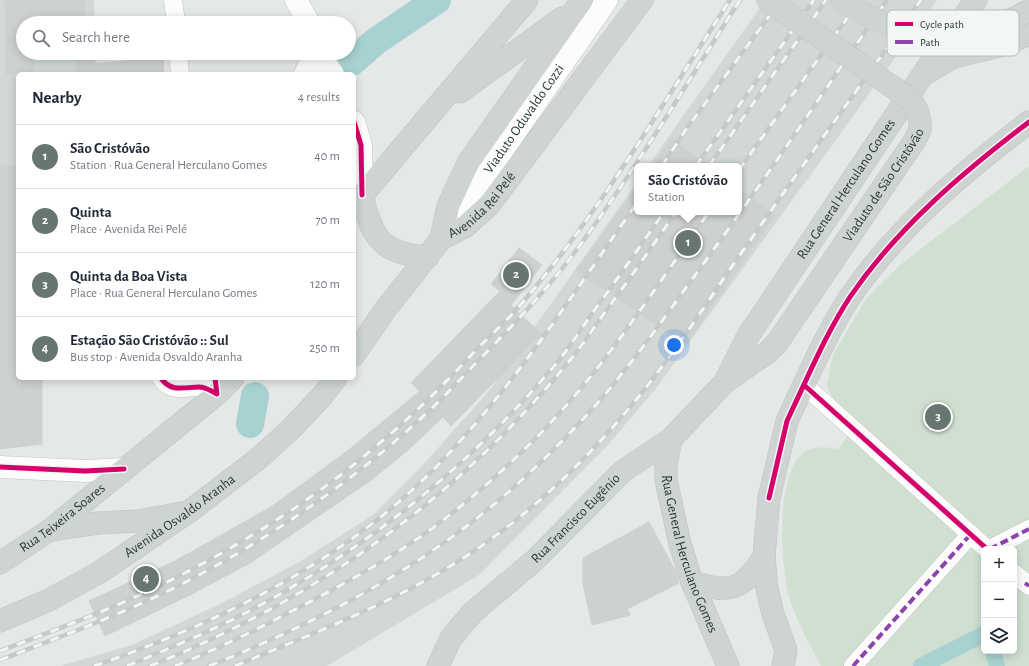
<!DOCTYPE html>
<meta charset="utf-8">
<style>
:root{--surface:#fff;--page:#f2f2f3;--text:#1f2937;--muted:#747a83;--line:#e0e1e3;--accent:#677670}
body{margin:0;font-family:"Alegreya Sans",sans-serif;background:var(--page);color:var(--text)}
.controls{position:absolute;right:12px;bottom:12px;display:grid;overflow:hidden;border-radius:6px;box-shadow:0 2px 10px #0003}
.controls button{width:36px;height:36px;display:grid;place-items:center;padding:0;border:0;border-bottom:1px solid var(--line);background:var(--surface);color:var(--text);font:20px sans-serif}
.you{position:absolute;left:674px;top:345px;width:14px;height:14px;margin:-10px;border:3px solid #fff;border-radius:50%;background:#1a73e8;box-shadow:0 0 0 6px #1a73e833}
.badge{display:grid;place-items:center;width:26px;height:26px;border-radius:50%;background:var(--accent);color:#fff;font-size:13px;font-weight:700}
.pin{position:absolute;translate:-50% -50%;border:2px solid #fff;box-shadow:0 1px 4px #0006}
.popup{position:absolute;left:634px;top:163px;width:108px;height:52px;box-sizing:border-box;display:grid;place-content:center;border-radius:6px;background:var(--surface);filter:drop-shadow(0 1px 3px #0005);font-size:13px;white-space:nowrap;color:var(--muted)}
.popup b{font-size:15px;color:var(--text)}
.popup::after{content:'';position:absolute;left:50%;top:100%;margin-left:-8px;border:8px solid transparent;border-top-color:var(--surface)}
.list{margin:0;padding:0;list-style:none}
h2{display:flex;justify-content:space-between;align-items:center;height:52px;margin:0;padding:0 16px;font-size:17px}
h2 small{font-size:13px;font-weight:400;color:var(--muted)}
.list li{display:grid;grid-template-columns:26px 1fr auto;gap:12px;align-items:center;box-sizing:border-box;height:64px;padding:0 16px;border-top:1px solid var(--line)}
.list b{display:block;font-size:15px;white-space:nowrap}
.list p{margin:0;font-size:13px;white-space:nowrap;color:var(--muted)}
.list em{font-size:13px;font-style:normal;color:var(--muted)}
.icon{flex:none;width:22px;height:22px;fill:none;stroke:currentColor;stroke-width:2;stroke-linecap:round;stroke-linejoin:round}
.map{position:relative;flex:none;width:1029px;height:666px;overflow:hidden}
.search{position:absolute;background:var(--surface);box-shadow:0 2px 10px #0003;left:16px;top:16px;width:340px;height:44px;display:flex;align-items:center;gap:10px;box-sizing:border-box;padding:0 14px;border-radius:22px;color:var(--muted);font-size:15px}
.panel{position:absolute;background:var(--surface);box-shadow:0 2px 10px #0003;left:16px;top:72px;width:340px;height:308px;border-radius:6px}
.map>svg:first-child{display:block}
.built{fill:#d2d9d5}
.green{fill:#cfe0d1;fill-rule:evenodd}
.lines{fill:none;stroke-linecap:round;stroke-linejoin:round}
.canal{stroke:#a8d2d1;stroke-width:16}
.river{stroke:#a8d2d1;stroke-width:28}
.building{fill:#cdd1cf;stroke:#cdd1cf}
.minor-casing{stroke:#c1c5c3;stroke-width:19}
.tertiary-casing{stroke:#c1c5c3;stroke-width:23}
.secondary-casing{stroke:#c0c6c3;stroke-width:23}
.primary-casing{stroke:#bdc4c1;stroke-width:23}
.minor{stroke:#fbfcfb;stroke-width:18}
.tertiary{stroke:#fbfcfb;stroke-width:22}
.secondary{stroke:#fbfcfb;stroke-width:22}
.primary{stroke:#ced4d2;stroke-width:22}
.rail-casing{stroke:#c7cac9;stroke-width:4.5}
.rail{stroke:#f2f7f3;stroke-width:3;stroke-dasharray:9;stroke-linecap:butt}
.primary-bridge-casing{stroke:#bdc4c1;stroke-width:23;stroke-linecap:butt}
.primary-bridge{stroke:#ced4d2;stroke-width:22}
.quiet{stroke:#8e44ad;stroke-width:4;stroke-dasharray:8 4;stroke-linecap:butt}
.cycleway-casing{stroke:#f2f7f3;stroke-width:8}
.cycleway{stroke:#d6006c;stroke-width:5}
.labels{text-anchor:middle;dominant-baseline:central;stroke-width:4;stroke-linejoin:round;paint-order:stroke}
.street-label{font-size:14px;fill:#243930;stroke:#f2f7f3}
.key{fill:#f2f7f3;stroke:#b4beb8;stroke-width:1}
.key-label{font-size:11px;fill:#243930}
</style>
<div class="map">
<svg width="1029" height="666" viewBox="0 0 1029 666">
<rect width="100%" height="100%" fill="#e4e8e6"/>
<path class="built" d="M0,0H94L95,23H23V53H95V74H18V378H42V444L0,449Z
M765,0H937L657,387L608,445L479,575L327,666H60L132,645L220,604L301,561L373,515L422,466L489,391L637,182V212H739V166H648Z"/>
<path class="green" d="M1029,166V666H821C810,645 799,625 791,603C780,572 775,475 803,453C812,446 827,447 838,449L854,428L837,407L827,386L833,355L866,299L900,265ZM984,549H1014V651H984Z"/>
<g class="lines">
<path class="canal" d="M993,651L997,666
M921,666L984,634"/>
<path class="river" d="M352,62L376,41L437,0
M250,424L255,396"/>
</g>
<path class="building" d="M5,0H85L84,23H23V53H34L33,74H6Z
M77,54L95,55V64L163,57L164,74H76Z
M672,139L708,166H652Z
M0,165L18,166V378H42V444L0,449Z
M637,187V212H739V189L775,215L686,344L576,271Z
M519,248L542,265L511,305L541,334L451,426L443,417L407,451L370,481L250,563L192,594L105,636L89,601L175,561L271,507L346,452L420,391L411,383L500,291L491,284Z
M649,522L676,572L679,583L627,609L630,615L592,625L583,584V558Z"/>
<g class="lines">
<g class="minor-casing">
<path id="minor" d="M173,0L176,23
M178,53L180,74
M161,378C171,393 184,387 199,387C206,387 211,391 217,394
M804,385L987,549
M990,549L1029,529
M1014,573L1029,586
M853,666L971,534"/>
</g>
<g class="tertiary-casing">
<path id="tertiary" d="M296,0L309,23
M317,53L333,74
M305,74L316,53
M354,122L361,145L362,195
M0,467L85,471L124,469"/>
</g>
<g class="secondary-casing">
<g id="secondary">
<path id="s1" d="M441,239L607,0"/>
</g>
</g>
<g class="primary-casing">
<g id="primary">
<path d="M926,73L953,57L1004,45L1029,34"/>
<path d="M460,92L562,18"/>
<path d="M362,195C372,239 381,253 428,257"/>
<path d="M354,205L527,0"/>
<path d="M441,239L448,206L468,163L582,0"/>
<path id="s2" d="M354,355L385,310L441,239L466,226L490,204L642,0"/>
<path id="s3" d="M726,380L748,336L936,55L976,0"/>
<path id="s4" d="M671,439L666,465V480L680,544L692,582L728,666"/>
<path d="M50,530L98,523L138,521L182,513"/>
<path id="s5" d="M0,563L50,530L217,394L233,378"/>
<path d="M692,582C729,594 743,591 764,556"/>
<path id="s6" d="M0,621L49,600L100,572L190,511L258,459L290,430L323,395L336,378"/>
<path id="s7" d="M438,666L451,638L473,612L535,560L623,471L671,439L725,382L768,352L777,343L915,140L920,130"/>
<path d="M783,666L786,650L773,614L767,589L764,556L769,498L787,421L793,408C811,370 827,332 850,297C897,228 963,172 1029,122"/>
</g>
</g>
<use href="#minor" class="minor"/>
<use href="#tertiary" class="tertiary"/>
<use href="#secondary" class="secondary"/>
<use href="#primary" class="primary"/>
<g class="rail-casing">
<path id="rail" d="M662,166L687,128L781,0
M696,166L814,0
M709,166L826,0
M739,170L860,0
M0,651C55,630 110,610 163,584C240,546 317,498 382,441C416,413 446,382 476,350C494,332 513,315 528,296C605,204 665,100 730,0
M0,660C57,638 115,617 170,590C264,543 353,482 430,410C447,394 463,376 480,359C512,326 544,293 572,256C633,174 685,86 740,0
M94,666C216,624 341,563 432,471C512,390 572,295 637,203
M127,666C170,648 214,630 255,608C372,545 475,461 560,359C571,345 581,329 591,315C616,281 640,246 664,212
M150,666C314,600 454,501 566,365C578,351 589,335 600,319C626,284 651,248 676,212
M175,666C215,650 254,631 292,611C341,586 390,559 434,527C490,485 543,435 587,381C631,327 669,268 709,212
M209,666C324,620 434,562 525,477C557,447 589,415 616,381C649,341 678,298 709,256C770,172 828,85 887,0
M235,666C326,628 418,594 498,534C569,481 629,414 680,342C703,310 724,277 747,245C804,163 863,82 921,0"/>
</g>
<use href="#rail" class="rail"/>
<g class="primary-bridge-casing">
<path id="primary-bridge" d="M767,0L907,97C917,106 921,117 920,130
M841,0C899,39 968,48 1029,10"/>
</g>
<use href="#primary-bridge" class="primary-bridge"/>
<path class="quiet" d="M990,549L1029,529
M1025,583L1029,586
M853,666L971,534"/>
<g class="cycleway-casing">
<path id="cycleway" d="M354,122L361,145L362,195
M161,378C171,393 184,387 199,387C206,387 211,391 217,394L215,378
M804,385L987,549
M0,467L85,471L124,469
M769,498L787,421L793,408C811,370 827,332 850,297C897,228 963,172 1029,122"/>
</g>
<use href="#cycleway" class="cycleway"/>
</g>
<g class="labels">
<g class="street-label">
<text stroke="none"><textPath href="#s1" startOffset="146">Viaduto Oduvaldo Cozzi</textPath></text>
<text stroke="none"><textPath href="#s7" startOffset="663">Viaduto de São Cristóvão</textPath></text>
<text stroke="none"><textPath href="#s3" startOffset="226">Rua General Herculano Gomes</textPath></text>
<text stroke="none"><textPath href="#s2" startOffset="199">Avenida Rei Pelé</textPath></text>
<text stroke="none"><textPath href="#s6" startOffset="209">Avenida Osvaldo Aranha</textPath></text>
<text stroke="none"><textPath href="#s5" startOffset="77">Rua Teixeira Soares</textPath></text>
<text stroke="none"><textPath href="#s7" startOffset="204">Rua Francisco Eugênio</textPath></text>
<text stroke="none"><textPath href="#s4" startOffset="119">Rua General Herculano Gomes</textPath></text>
</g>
</g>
<rect x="887" y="10" width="132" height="46" rx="6" class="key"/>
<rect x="895" y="22" width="18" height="4" fill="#d6006c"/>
<rect x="895" y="40" width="18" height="4" fill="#8e44ad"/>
<g class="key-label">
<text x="920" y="28">Cycle path</text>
<text x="920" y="46">Path</text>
</g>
</svg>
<div class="controls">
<button>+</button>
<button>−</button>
<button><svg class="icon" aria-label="layers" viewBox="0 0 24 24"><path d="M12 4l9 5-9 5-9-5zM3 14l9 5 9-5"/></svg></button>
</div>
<div class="you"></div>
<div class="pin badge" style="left:688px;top:243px">1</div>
<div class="popup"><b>São Cristóvão</b>Station</div>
<div class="pin badge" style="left:516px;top:275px">2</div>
<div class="pin badge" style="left:938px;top:417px">3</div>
<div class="pin badge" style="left:146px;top:579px">4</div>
<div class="search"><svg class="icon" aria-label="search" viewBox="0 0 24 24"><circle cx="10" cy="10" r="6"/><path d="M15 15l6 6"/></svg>Search here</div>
<section class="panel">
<h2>Nearby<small>4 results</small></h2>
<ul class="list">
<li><span class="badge">1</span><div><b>São Cristóvão</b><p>Station · Rua General Herculano Gomes</p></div><em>40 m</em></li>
<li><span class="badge">2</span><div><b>Quinta</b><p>Place · Avenida Rei Pelé</p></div><em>70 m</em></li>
<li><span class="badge">3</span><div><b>Quinta da Boa Vista</b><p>Place · Rua General Herculano Gomes</p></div><em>120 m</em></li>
<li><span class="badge">4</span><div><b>Estação São Cristóvão :: Sul</b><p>Bus stop · Avenida Osvaldo Aranha</p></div><em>250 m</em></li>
</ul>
</section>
</div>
